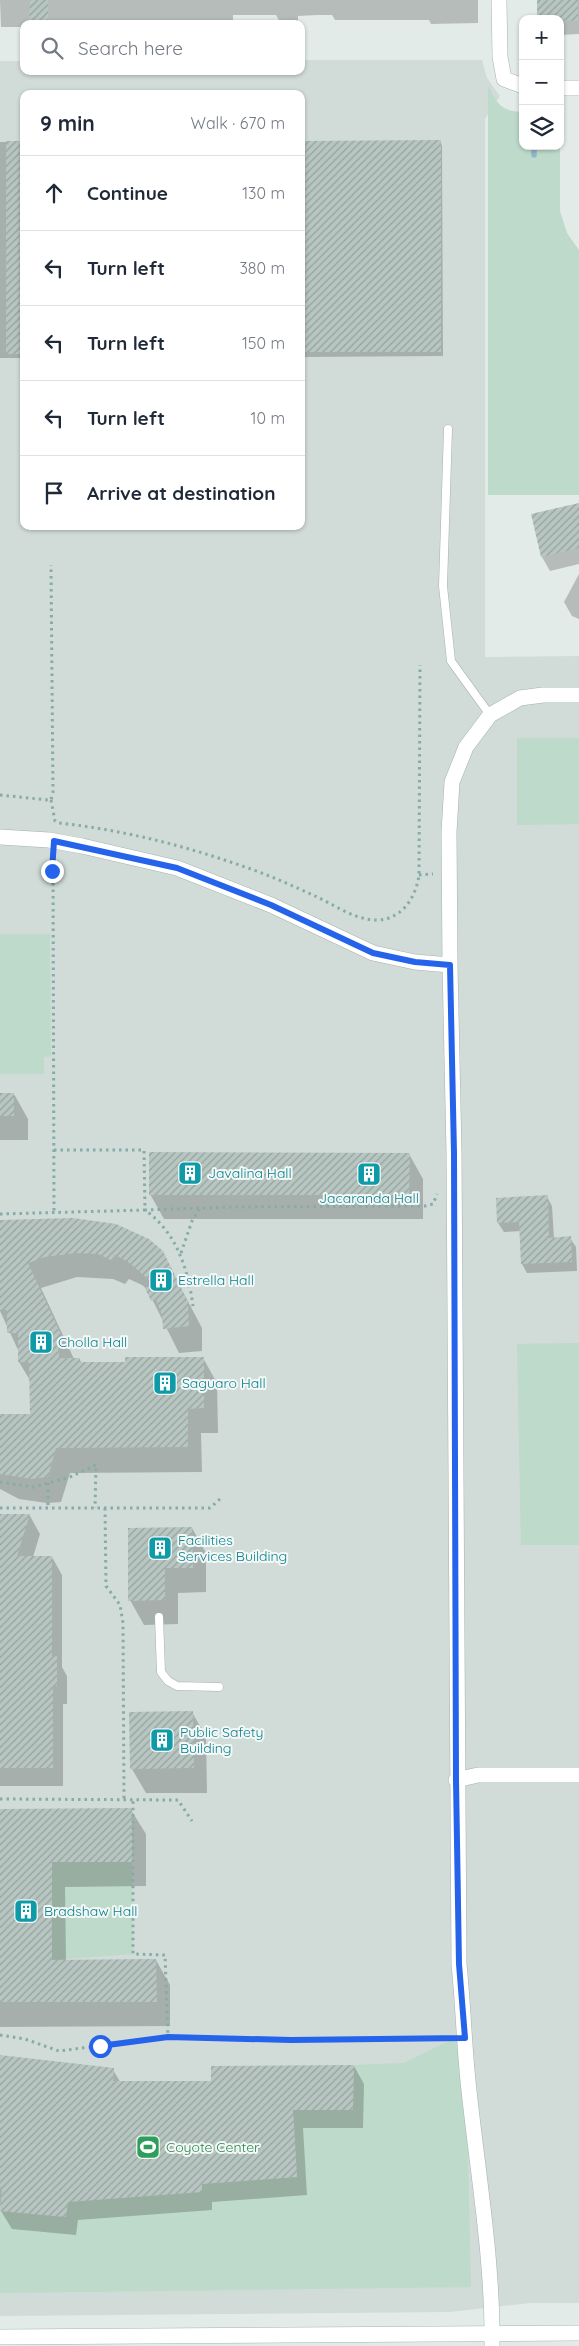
<!DOCTYPE html>
<meta charset="utf-8">
<style>
:root{--surface:#fff;--page:#f6f6f7;--text:#1f2937;--muted:#747a83;--line:#e0e1e3}
body{margin:0;font-family:Quicksand,sans-serif;background:var(--page);color:var(--text)}
.controls{position:absolute;right:15px;top:15px;display:grid;overflow:hidden;border-radius:10px;box-shadow:0 1px 4px #0004}
.controls button{width:45px;height:45px;display:grid;place-items:center;padding:0;border:0;border-bottom:1px solid var(--line);background:var(--surface);color:var(--text);font:25px sans-serif}
.stop{position:absolute;width:15px;height:15px;margin:-11px;border:4px solid #2563eb;border-radius:50%;background:#fff}
.stop.end{background:#2563eb;border-color:#fff;box-shadow:0 1px 5px #0008}
.list{margin:0;padding:0;list-style:none}
h2{display:flex;justify-content:space-between;align-items:center;height:65px;margin:0;padding:0 20px;font-size:21px}
h2 small{font-size:16px;font-weight:400;color:var(--muted)}
.list li{display:grid;grid-template-columns:32px 1fr auto;gap:15px;align-items:center;box-sizing:border-box;height:75px;padding:0 20px;border-top:1px solid var(--line)}
.list b{display:block;font-size:19px;white-space:nowrap}
.list em{font-size:16px;font-style:normal;color:var(--muted)}
.icon{flex:none;width:28px;height:28px;fill:none;stroke:currentColor;stroke-width:2;stroke-linecap:round;stroke-linejoin:round}
.map{position:relative;flex:none;width:579px;height:2346px;overflow:hidden}
.search{position:absolute;background:var(--surface);box-shadow:0 1px 4px #0004;left:20px;top:20px;width:285px;height:55px;display:flex;align-items:center;gap:12px;box-sizing:border-box;padding:0 18px;border-radius:10px;color:var(--muted);font-size:19px}
.panel{position:absolute;background:var(--surface);box-shadow:0 1px 4px #0004;left:20px;top:90px;width:285px;height:440px;border-radius:10px}
.map>svg:first-child{display:block}
.built{fill:#d1dbd8;fill-rule:evenodd}
.park{fill:#bddaca}
.shadow{fill:#0003}
.lines{fill:none;stroke-linecap:round;stroke-linejoin:round}
.stream{stroke:#90b7cb;stroke-width:5.5}
.building{fill:url(#building-hatch)}
.service-casing{stroke:#a6b3b1;stroke-width:9}
.minor-casing{stroke:#a6b3b1;stroke-width:16}
.secondary-casing{stroke:#a2b6b2;stroke-width:16}
.path{stroke:#86aca7;stroke-width:3;stroke-dasharray:2.5 4;stroke-linecap:butt}
.service{stroke:#fff;stroke-width:8}
.minor{stroke:#fff;stroke-width:15}
.secondary{stroke:#fff;stroke-width:15}
.route{stroke:#2563eb;stroke-width:6}
.labels{text-anchor:middle;dominant-baseline:central;stroke-width:4;stroke-linejoin:round;paint-order:stroke}
.culture-label{font-size:14px;fill:#0d838f;stroke:#f3f8f6;text-anchor:start}
.leisure-label{font-size:14px;fill:#27864d;stroke:#f3f8f6;text-anchor:start}
</style>
<div class="map">
<svg width="579" height="2346" viewBox="0 0 579 2346">
<defs>
<pattern id="building-hatch" width="6" height="6" patternUnits="userSpaceOnUse" patternTransform="scale(1.25)"><rect width="6" height="6" fill="#b8c6c2"/><path d="M-1 1l2-2M0 6l6-6M5 7l2-2" fill="none" stroke="#95a29f"/></pattern>
</defs>
<rect width="100%" height="100%" fill="#e3ebe9"/>
<path class="built" d="M301,60H482L487,78L500,96L485,119V657L579,656V2303H530L450,2312L0,2316V61H24V71H301ZM24,94H301V526H24Z"/>
<path class="park" d="M488,86C498,105 501,111 523,112V146H560V127V211L567,233L579,250V495H488Z
M517,738H579V824L517,825Z
M0,934H50L51,1056L44,1057V1074H0Z
M579,1343V1545H521L517,1344Z
M52,1862H132L133,1954L52,1960Z
M465,2033L471,2287L0,2293V2211L66,2217L68,2202L202,2192V2184L297,2177L294,2118L286,2110H353L354,2065L404,2063Z"/>
<path class="shadow" d="M0,0H478V23L431,24L429,20H335L332,15H317L298,16V24H281L276,15H233V23L24,24V27H1Z
M538,0H579V34L560,35V19Z
M440,141L442,146L443,356L301,357V142Z
M0,142H24V358H0Z
M579,504V564L550,571L542,557L532,515Z
M579,574V619L572,616L564,602Z
M0,1094H14L28,1119V1140H0Z
M409,1154L423,1179V1219H164L150,1194Z
M547,1197L552,1206L554,1239L570,1238L576,1247L577,1271L527,1273L522,1264L521,1231L504,1232L498,1223Z
M73,1219L116,1225L162,1252L202,1328V1351L179,1353L147,1289L142,1285L129,1279L125,1284L113,1279L77,1277L41,1288L74,1359H79L82,1363H127L203,1358L217,1383L218,1433H201L202,1472L70,1473L61,1502L47,1503L19,1499L0,1489V1415H31V1382L19,1362V1352L0,1311V1221Z
M0,1516H30L40,1534L33,1557H52L62,1575V1667L67,1676V1704H63V1786H0Z
M192,1528L206,1553V1592L178,1593V1624L144,1625L130,1600Z
M192,1712L206,1737L207,1793H146L132,1769Z
M0,1810H131L146,1834V1886L65,1887L66,1961L156,1960L170,1985V2026L0,2027Z
M0,2057L113,2070L121,2083L212,2082L354,2066L364,2084L363,2128H303L307,2195L212,2202V2210L78,2220L76,2235L12,2229L1,2211L0,2202Z"/>
<g class="lines">
<path class="stream" d="M534,155V146"/>
</g>
<path class="building" d="M30,0H48V24L29,23Z
M537,0H578V21L537,19Z
M441,140V352H302L301,141Z
M6,141H21L22,354H6Z
M579,503V548L541,557L531,514Z
M0,1093H14V1116H0Z
M149,1152L410,1153L409,1195H149Z
M548,1195L549,1238L571,1236L572,1262L521,1264L519,1222L497,1223L496,1198Z
M73,1218L116,1224L149,1239L163,1251L188,1302L189,1326L163,1329L162,1315L156,1299L151,1301L145,1288L154,1284L127,1261L115,1255L111,1260L98,1254L76,1253L45,1257L28,1263L62,1337H58L59,1358H80V1362H125V1357H204V1408L188,1409V1447L56,1448L48,1477L32,1479L0,1474V1414H30L29,1362H18V1333H7V1310H0V1220Z
M0,1514H30L17,1556H52V1656H57V1686H53V1768H0Z
M192,1527L193,1568H165V1600L128,1601V1528Z
M193,1711L194,1768L130,1769L129,1712Z
M132,1808V1862H52V1960L156,1959L157,2002H0V1809Z
M0,2055L114,2068L113,2081H211V2066L354,2065L353,2110H293L297,2177L202,2184V2192L68,2202L66,2217L0,2211L2,2188L0,2187Z"/>
<g class="lines">
<g class="service-casing">
<path id="service" d="M448,429L443,586L451,661L490,715
M159,1617L161,1672L168,1681L177,1686L219,1687"/>
</g>
<g class="minor-casing">
<path id="minor" d="M499,0L500,57L504,79L523,86
M560,88H579
M0,837L49,840L82,846L177,868L271,905L373,953L415,962L450,965
M456,1780L478,1775H579
M492,2346C493,2257 477,2170 468,2081C464,2042 463,2003 459,1964L454,1153L450,965L449,832L452,782L466,747L490,715L520,698L543,695H579"/>
</g>
<g class="secondary-casing">
<path id="secondary" d="M0,2337L579,2333"/>
</g>
<path class="path" d="M0,795L48,800H51L53,792L51,565
M51,800L55,821L59,823C124,830 186,846 248,868C271,876 293,886 315,896C335,905 356,921 379,920C403,918 415,898 419,876L420,665
M53,857L54,1213
M419,875L433,874
M54,1150H144L145,1210L232,1207L425,1206L433,1204L437,1194
M0,1214L145,1210C177,1233 188,1269 193,1306
M181,1253L192,1221L200,1208
M0,1482L34,1487L70,1477L96,1465L95,1508
M48,1483V1508
M0,1508H210L220,1499
M105,1508L106,1586L120,1605L123,1623L124,1799
M0,1799L178,1800L192,1821
M0,2035L25,2039L59,2051L168,2037L165,1955L133,1954V1799
M168,2037L291,2040L449,2038"/>
<use href="#service" class="service"/>
<use href="#minor" class="minor"/>
<use href="#secondary" class="secondary"/>
</g>
<g class="lines">
<path class="route" d="M52,871L54,841L177,868L271,905L373,953L415,962L450,965L454,1153L456,1780L459,1964L465,2038L291,2040L168,2037L100,2046"/>
</g>
<defs>
<g id="building-square" transform="scale(1.25)"><rect x="-9" y="-9" width="18" height="18" rx="4" fill="#0f9aa8" stroke="#f3f8f6"/><path d="M-4-6H4V6H1V3H-1V6H-4ZM-2.5-4.3h1.7v1.8h-1.7ZM.8-4.3h1.7v1.8H.8ZM-2.5-1h1.7V.8h-1.7ZM.8-1h1.7V.8H.8Z" fill="#fff"/></g>
<g id="stadium-square" transform="scale(1.25)"><rect x="-9" y="-9" width="18" height="18" rx="4" fill="#2e9e5b" stroke="#f3f8f6"/><path d="M0-5a6.5 5 0 1 0 0 10a6.5 5 0 1 0 0-10ZM-3.5-1.8h7v3.6h-7Z" fill="#fff"/></g>
</defs>
<g fill-rule="evenodd">
<use href="#building-square" x="190" y="1173"/>
<use href="#building-square" x="369" y="1174"/>
<use href="#building-square" x="161" y="1280"/>
<use href="#building-square" x="41" y="1342"/>
<use href="#building-square" x="165" y="1383"/>
<use href="#building-square" x="160" y="1548"/>
<use href="#building-square" x="162" y="1740"/>
<use href="#building-square" x="26" y="1911"/>
<use href="#stadium-square" x="148" y="2147"/>
</g>
<g class="labels">
<g class="culture-label">
<text x="208" y="1173">Javalina Hall</text>
<text x="369" y="1198" text-anchor="middle">Jacaranda Hall</text>
<text x="178" y="1280">Estrella Hall</text>
<text x="58" y="1342">Cholla Hall</text>
<text x="182" y="1383">Saguaro Hall</text>
<text x="178" y="1540">Facilities<tspan x="178" dy="16">Services Building</tspan></text>
<text x="180" y="1732">Public Safety<tspan x="180" dy="16">Building</tspan></text>
<text x="44" y="1911">Bradshaw Hall</text>
</g>
<g class="leisure-label">
<text x="166" y="2147">Coyote Center</text>
</g>
</g>
</svg>
<div class="controls">
<button>+</button>
<button>−</button>
<button><svg class="icon" aria-label="layers" viewBox="0 0 24 24"><path d="M12 4l9 5-9 5-9-5zM3 14l9 5 9-5"/></svg></button>
</div>
<div class="stop" style="left:100px;top:2046px"></div>
<div class="stop end" style="left:52px;top:871px"></div>
<div class="search"><svg class="icon" aria-label="search" viewBox="0 0 24 24"><circle cx="10" cy="10" r="6"/><path d="M15 15l6 6"/></svg>Search here</div>
<section class="panel">
<h2>9 min<small>Walk · 670 m</small></h2>
<ul class="list">
<li><svg class="icon" aria-label="ahead" viewBox="0 0 24 24"><path d="M12 20V5M6 11l6-6 6 6"/></svg><div><b>Continue</b></div><em>130 m</em></li>
<li><svg class="icon" aria-label="left" viewBox="0 0 24 24"><path d="M17 20v-9H6M10 6l-5 5 5 5"/></svg><div><b>Turn left</b></div><em>380 m</em></li>
<li><svg class="icon" aria-label="left" viewBox="0 0 24 24"><path d="M17 20v-9H6M10 6l-5 5 5 5"/></svg><div><b>Turn left</b></div><em>150 m</em></li>
<li><svg class="icon" aria-label="left" viewBox="0 0 24 24"><path d="M17 20v-9H6M10 6l-5 5 5 5"/></svg><div><b>Turn left</b></div><em>10 m</em></li>
<li><svg class="icon" aria-label="arrive" viewBox="0 0 24 24"><path d="M6 21V4h12l-3 4 3 4H6"/></svg><div><b>Arrive at destination</b></div></li>
</ul>
</section>
</div>
